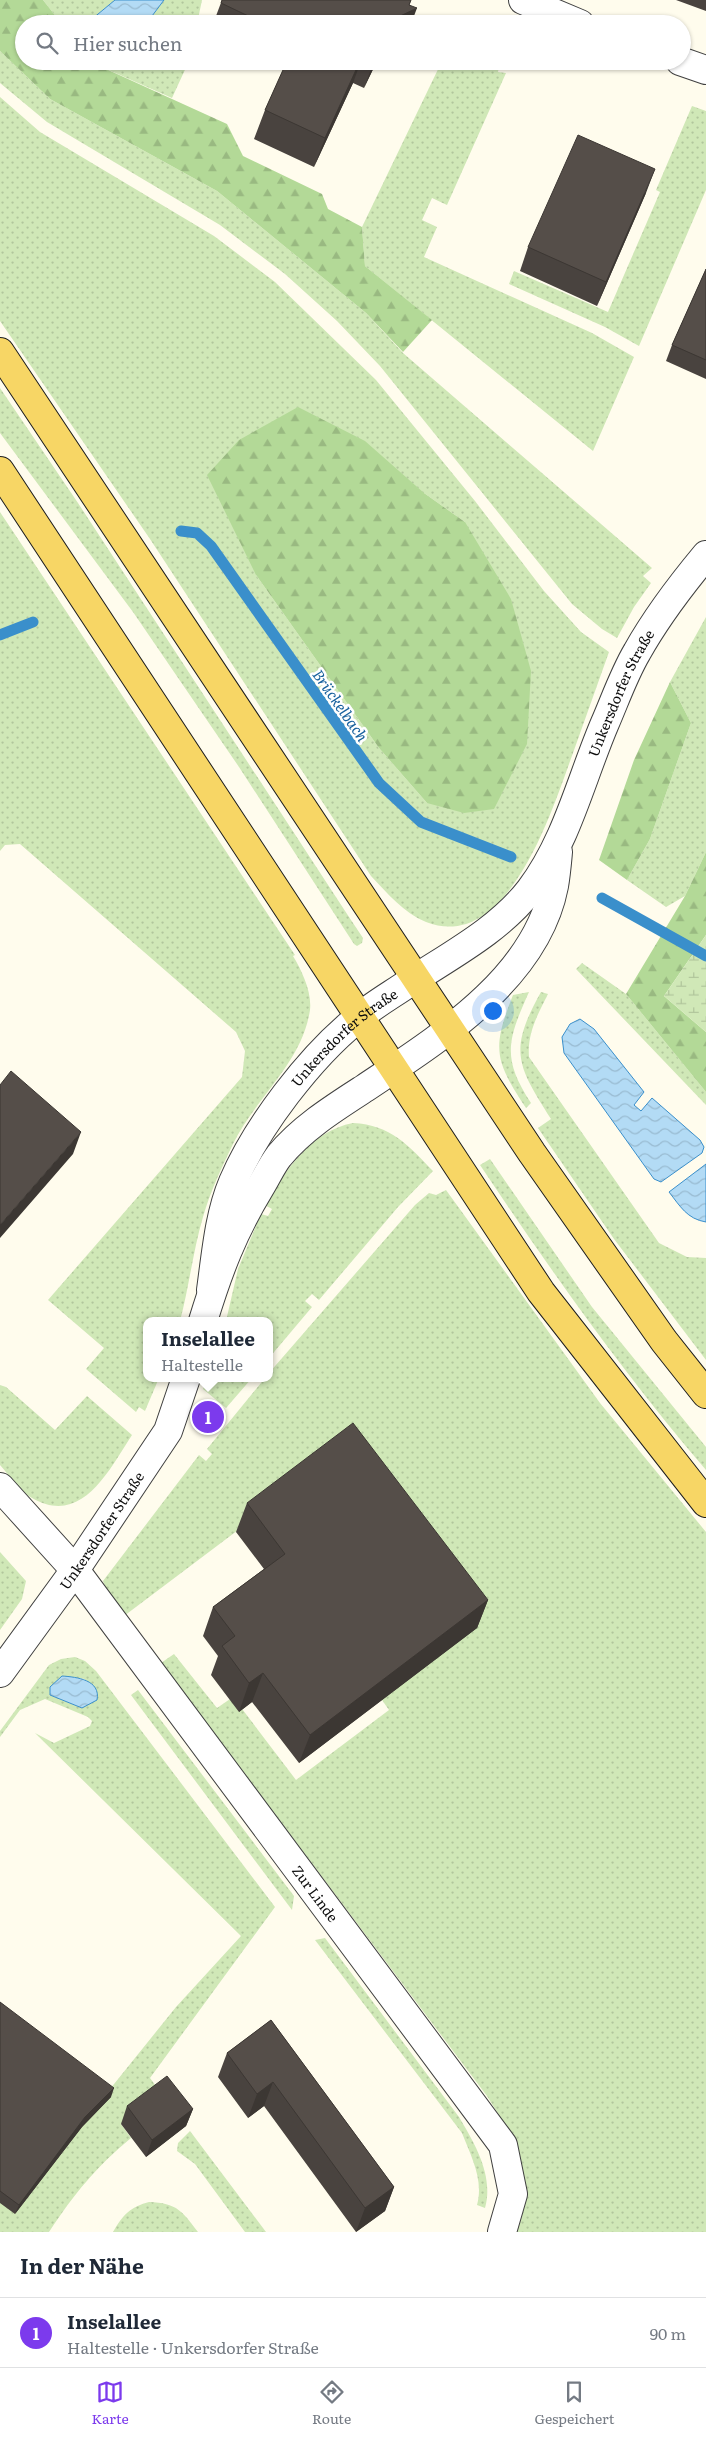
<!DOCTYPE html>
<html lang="de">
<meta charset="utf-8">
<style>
:root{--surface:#fff;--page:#f2f2f3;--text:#1f2937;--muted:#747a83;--line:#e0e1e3;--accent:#7c3aed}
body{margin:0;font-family:Literata,serif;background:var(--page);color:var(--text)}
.you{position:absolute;left:492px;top:1010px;width:18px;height:18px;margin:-12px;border:4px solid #fff;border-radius:50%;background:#1a73e8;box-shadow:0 0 0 8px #1a73e833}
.badge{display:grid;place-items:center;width:32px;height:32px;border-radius:50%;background:var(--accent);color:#fff;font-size:16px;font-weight:700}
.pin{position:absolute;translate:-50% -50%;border:2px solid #fff;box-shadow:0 1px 5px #0006}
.popup{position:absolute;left:143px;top:1317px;width:130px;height:65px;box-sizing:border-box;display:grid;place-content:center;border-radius:10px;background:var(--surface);filter:drop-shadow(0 1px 4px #0005);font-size:16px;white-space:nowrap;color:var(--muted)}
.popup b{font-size:19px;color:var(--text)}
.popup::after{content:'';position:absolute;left:50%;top:100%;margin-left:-10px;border:10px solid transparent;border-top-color:var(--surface)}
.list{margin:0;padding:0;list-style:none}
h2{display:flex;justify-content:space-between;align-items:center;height:65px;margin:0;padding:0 20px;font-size:21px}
h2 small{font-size:16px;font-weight:400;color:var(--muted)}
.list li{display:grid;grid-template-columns:32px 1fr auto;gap:15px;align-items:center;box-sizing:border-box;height:70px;padding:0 20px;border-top:1px solid var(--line)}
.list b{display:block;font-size:19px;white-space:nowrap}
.list p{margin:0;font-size:16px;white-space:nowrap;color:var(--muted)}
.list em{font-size:16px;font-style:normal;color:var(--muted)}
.icon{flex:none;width:28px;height:28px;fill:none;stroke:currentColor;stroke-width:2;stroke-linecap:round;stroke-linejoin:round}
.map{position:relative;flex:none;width:706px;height:2232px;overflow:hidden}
.search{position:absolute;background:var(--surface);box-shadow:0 1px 4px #0004;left:15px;right:15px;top:15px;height:55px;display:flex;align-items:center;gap:12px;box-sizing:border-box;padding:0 18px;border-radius:28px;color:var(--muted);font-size:19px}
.sheet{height:135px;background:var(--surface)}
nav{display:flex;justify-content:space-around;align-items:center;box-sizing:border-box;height:70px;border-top:1px solid var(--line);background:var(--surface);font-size:14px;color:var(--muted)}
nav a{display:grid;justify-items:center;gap:2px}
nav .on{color:var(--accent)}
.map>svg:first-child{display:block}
.grass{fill:url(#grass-dots);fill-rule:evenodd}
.forest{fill:url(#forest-firs)}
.wetland{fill:url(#wetland-marsh)}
.water{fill:url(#water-waves);stroke:#3a8fcb}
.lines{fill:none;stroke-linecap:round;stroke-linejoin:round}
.stream{stroke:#3a8fcb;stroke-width:11}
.minor-casing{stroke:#404040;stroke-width:30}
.major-casing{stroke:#1e1e1e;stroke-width:30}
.minor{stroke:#fff;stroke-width:28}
.major{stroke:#f7d665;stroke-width:28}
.wall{fill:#49433f}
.shaded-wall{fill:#3c3733}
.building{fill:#554e49;stroke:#3c3733}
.labels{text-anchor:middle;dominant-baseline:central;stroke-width:5;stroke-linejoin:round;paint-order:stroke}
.street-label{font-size:14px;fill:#0d0d0d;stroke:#fff}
.water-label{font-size:15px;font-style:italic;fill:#18619d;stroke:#fff}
</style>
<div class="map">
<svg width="706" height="2232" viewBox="0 0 706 2232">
<defs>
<pattern id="grass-dots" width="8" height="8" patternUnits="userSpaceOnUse" patternTransform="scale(1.25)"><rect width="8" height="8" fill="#d0e8b7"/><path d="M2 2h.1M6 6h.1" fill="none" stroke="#b1c69c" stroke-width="1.8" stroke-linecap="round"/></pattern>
<pattern id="forest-firs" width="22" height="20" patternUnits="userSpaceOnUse" patternTransform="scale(1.25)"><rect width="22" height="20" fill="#b3d997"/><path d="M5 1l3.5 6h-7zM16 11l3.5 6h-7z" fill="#99b981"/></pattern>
<pattern id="wetland-marsh" width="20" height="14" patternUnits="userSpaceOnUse" patternTransform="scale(1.25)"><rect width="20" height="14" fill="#d0e8b7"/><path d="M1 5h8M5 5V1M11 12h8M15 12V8" fill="none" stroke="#b1c69c"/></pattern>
<pattern id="water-waves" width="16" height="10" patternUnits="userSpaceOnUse" patternTransform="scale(1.25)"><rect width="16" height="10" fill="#b3dbf5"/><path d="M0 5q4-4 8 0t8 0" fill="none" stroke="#99bbd1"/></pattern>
</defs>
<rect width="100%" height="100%" fill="#fffced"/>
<path class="grass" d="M43,0H115L86,24H62Z
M164,0H202L197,24H146Z
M0,51L50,99L217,191L366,313L403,353L652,568L643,576L651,583L634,607L617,638L602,629L572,604L380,366L337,321L285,274L220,225L47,122L0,83Z
M92,61H112L132,67L147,64V61H189L172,98L95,64Z
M442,61H500L498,72L506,73L447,205L432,198L422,220L437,227L424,257L592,333L634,357L593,451L365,266L362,227Z
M0,97L40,132L214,236L275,282L376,380L475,501L544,591L581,632L609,652C597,686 585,719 573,753C553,807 509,954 426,922C404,913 387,893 371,876L150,539L0,321ZM424,493L465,522L427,803L379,748L256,575Z
M692,106L706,111V190L639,346L605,327L509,284L514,271L608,312L660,192L656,190Z
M0,388L78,503L349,917L363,938L362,943L357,946L354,944L239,767L133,612L0,433Z
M0,512L295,955L293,956C302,971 312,992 310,1010C302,1063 256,1097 233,1144C222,1167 210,1192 203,1217C193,1251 189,1287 180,1321H147V1378H159L145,1411L139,1407L136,1412L86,1369L104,1348L48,1300L242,1077L245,1051L236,1032L20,844L5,845L0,851Z
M706,617V852L685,896L666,907L627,880L650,839L691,723L670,682Z
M582,963L626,994L706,1092V1105L576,969Z
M529,992C508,1039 501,1058 531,1103L526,1108C494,1060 492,1048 513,995Z
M541,992L548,994C538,1014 527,1033 529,1057L659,1243L687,1257L706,1258V1360L614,1239L538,1128L551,1119C517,1065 508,1051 541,992Z
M353,1123C391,1125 408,1145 433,1171L398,1207L319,1300L312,1294L305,1301L312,1307L269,1358V1321H226L238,1269L261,1214L268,1216L272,1209L265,1205C286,1170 311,1131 353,1123Z
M490,1159L592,1307L706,1447V1470C623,1373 551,1271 480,1165Z
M446,1190L600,1403L706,1532V2232H513L511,2134L487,2096L161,1663L174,1654L217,1708L233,1697L296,1780L389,1710L382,1700L343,1451L124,1616L110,1598L103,1581L199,1455L206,1461L212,1454L207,1449L265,1378H269V1373L415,1205L429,1193L436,1195Z
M207,1378H252L226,1408L203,1389Z
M0,1385L6,1387L55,1430L87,1396L132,1435C109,1470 82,1527 32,1498C20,1492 9,1475 0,1465Z
M0,1552L26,1581L22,1599L0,1630Z
M75,1657L85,1661L96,1671L275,1907L150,2078L161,2093L121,2124L131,2138C96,2167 74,2194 49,2232H0V2203L106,2094L176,2007L241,1936L35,1733L54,1743L90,1726L92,1721L88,1717L45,1699L20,1710L0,1737V1731L49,1665L61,1659ZM62,1676L85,1679L82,1708L50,1695Z
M138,1690L294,1896L292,1910L131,1695Z
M325,1938L459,2117C475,2144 494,2176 485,2208L477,2205C484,2180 471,2156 462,2133L315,1940Z
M190,2131L266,2232H245L195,2164L177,2151L178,2143Z
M149,2202C177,2203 182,2211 198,2232H113C123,2215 130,2207 149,2202Z"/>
<path class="forest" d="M0,0H43L62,24H24V61H92L95,64L227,124L243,156L322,194L328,209L362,227L365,266L432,320L403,352L366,313L217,191L50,99L0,51Z
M298,407L365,441L424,493L465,522L511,599L531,671L527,744L494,809L464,813L427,803L379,748L256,575L207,475L239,440Z
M670,682L691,723L650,839L627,880L599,860L634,760Z
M706,852V935L664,996L706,1032V1092L626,994L685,896Z"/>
<path class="wetland" d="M706,935V1032L664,996Z"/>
<path class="water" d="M115,0H164L146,24H86Z
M580,1019L594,1029L644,1092L634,1105L641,1111L652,1098L700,1140L704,1147L702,1153L661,1182L654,1179L564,1053L562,1037L570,1024Z
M706,1164V1222C687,1219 680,1206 669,1192Z
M62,1676C77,1677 101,1680 97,1700L82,1708L50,1695V1687Z"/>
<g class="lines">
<path class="stream" d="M181,531L197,533L211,546L379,783L421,822L511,857
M0,635L33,622
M602,898L706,956"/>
<g class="minor-casing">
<g id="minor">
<path d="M523,0L580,24"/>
<path d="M680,61L706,70"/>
<path id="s1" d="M211,1290C216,1254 219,1215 233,1182C257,1126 310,1057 357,1019C373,1005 393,994 410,982C451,955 499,930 530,890C567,841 581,779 605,723C615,700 624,674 637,652C656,618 681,585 706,555"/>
<path d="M203,1321C219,1269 233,1232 261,1186C267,1176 272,1165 279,1156C302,1128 334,1108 365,1088C438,1039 536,979 554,886C556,875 557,863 558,852"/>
<path id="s2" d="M0,1487L75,1570L503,2145L513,2194L502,2232"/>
<path id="s3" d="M0,1673L75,1570L168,1431L186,1378"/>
</g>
</g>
<g class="major-casing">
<path id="major" d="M0,352L532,1153L664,1341L706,1394
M0,471L541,1292L706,1503"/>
</g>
<use href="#minor" class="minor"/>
<use href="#major" class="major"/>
</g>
<path class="wall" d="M222,0L410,5L411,24H213Z
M676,0H706V11Z
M273,61H377L364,88L353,83L314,167L254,139L265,110L285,66Z
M646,193L597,306L520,271L528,247Z
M706,269V379L666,361L672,345Z
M247,1503L488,1600L477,1628L299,1763L252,1702L239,1712L211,1675L218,1656L203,1636L213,1607L264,1569L236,1532Z
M0,2002L111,2097L82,2127L15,2214L0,2203Z
M271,2020L394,2187L385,2211L356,2232L264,2106L248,2118L218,2077L227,2053Z
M127,2106L193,2109L186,2126L146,2157L121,2124Z"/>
<path class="shaded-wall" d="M411,0L407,12L417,8L411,24H391L394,19Z
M360,61H361L353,83L314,167L325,138Z
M374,61H377L364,88Z
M655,169L646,193L597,306L606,282Z
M81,1132L73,1154L0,1238V1225Z
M488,1600L477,1628L299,1763L310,1735Z
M263,1673L252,1702L239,1712L249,1683Z
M273,2082L264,2106L248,2118L257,2094Z
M114,2088L111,2097L82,2127L15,2214L19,2205L85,2117Z
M193,2109L186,2126L146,2157L152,2140Z
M394,2187L385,2211L356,2232L365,2208Z"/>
<path class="building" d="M222,0H411L409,5L417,8L394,19L391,24H265L221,3Z
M287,61H360L325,138L265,110Z
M578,135L655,169L606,282L528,247Z
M706,269V360L672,345Z
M11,1071L81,1132L0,1225V1085Z
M353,1423L488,1600L310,1735L263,1673L249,1683L222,1646L235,1636L213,1607L285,1554L247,1503Z
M0,2002L114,2088L85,2117L19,2205L0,2191Z
M271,2020L394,2187L365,2208L273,2082L257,2094L227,2053Z
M167,2076L193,2109L152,2140L127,2106Z"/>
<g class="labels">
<g class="street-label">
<text stroke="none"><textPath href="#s1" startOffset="751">Unkersdorfer Straße</textPath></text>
<text stroke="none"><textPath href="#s1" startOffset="295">Unkersdorfer Straße</textPath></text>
<text stroke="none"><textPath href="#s3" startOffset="175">Unkersdorfer Straße</textPath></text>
<text stroke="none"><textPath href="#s2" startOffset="515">Zur Linde</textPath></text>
</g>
<g class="water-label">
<text transform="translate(341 705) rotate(55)">Brückelbach</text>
</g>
</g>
</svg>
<div class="you"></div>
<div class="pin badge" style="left:208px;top:1417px">1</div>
<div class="popup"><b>Inselallee</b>Haltestelle</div>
<div class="search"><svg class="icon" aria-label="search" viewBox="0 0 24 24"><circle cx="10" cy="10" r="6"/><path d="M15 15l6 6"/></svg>Hier suchen</div>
</div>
<section class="sheet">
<h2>In der Nähe<small></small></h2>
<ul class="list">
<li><span class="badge">1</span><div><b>Inselallee</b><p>Haltestelle · Unkersdorfer Straße</p></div><em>90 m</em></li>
</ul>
</section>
<nav>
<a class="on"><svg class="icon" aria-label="map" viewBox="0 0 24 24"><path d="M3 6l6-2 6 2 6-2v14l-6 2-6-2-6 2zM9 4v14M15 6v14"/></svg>Karte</a>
<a><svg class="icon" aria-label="directions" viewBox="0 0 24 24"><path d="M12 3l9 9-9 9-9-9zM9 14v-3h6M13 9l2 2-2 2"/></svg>Route</a>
<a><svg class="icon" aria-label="saved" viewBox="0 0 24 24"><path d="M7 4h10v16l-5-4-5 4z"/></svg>Gespeichert</a>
</nav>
